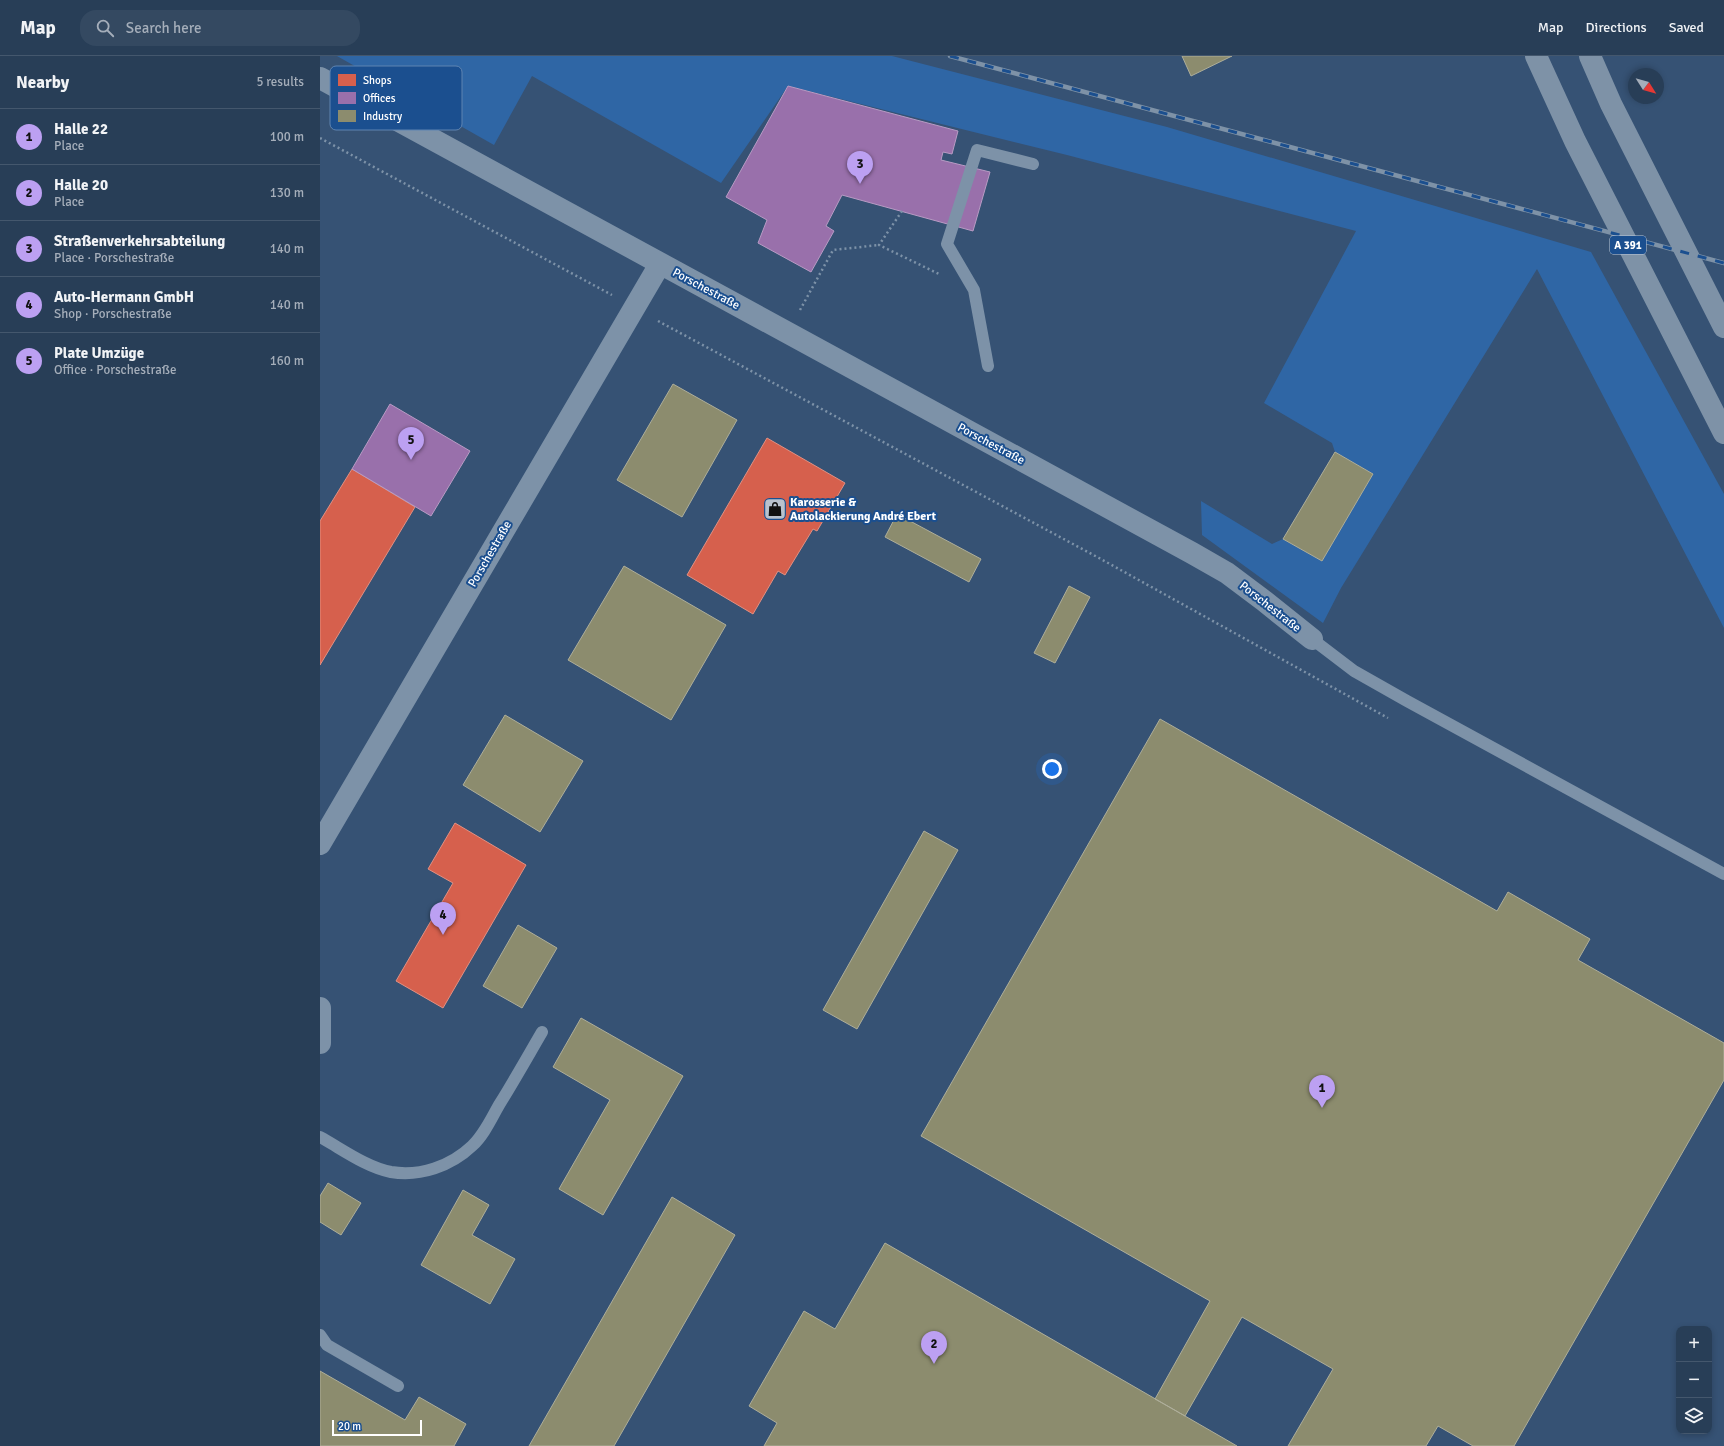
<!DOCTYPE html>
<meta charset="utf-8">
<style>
:root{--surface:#283e57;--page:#344961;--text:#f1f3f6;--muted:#a5aeba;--line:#44576d;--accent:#bca0f2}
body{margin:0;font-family:Signika,sans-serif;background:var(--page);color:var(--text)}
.controls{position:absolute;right:12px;bottom:12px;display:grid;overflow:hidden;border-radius:8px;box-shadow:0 2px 6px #0003}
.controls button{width:36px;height:36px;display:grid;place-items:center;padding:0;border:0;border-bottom:1px solid var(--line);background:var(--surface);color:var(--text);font:20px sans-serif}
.compass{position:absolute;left:1308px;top:12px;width:36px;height:36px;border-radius:50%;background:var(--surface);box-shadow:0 2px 6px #0003;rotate:127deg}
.scale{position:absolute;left:12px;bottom:10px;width:90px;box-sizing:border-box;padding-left:4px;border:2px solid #fff;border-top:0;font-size:11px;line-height:14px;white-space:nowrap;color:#fff;-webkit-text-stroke:3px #1b4f8f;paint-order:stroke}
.you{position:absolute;left:732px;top:713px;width:14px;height:14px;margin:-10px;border:3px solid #fff;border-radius:50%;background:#1a73e8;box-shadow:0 0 0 6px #1a73e833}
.badge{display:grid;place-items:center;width:26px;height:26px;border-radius:50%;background:var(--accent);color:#111;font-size:13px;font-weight:700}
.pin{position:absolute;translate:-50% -33px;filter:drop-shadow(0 1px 2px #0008)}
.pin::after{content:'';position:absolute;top:21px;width:14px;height:12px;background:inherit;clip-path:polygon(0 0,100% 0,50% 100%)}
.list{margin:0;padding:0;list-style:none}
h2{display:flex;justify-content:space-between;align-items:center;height:52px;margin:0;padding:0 16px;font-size:17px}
h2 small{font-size:13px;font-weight:400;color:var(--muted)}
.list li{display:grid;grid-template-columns:26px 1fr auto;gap:12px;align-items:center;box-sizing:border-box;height:56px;padding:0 16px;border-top:1px solid var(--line)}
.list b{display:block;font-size:15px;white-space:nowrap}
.list p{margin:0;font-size:13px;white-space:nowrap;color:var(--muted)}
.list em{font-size:13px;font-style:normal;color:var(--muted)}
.icon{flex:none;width:22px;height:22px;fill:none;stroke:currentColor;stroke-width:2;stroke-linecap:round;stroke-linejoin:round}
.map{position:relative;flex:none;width:1404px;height:1390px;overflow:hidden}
header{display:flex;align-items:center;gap:24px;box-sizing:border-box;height:56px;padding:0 20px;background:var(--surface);border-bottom:1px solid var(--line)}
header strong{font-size:19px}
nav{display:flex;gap:22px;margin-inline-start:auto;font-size:14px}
.search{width:280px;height:36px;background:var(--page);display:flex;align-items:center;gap:10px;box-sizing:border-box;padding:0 14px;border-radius:16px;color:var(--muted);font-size:15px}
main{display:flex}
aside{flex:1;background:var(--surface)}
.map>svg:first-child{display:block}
.green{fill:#2f66a5}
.shops{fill:#d6604d;stroke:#e29082}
.offices{fill:#9970ab;stroke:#b89bc4}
.industry{fill:#8c8c6e;stroke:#aeae9a}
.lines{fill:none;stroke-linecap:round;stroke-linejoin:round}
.path{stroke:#7d92a8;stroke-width:2.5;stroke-dasharray:2 3;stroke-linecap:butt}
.lane{stroke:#7d92a8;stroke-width:12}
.street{stroke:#7d92a8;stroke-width:22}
.highway{stroke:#7e92a7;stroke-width:22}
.rail-casing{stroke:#7e92a7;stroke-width:4.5}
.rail{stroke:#1b4f8f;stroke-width:3;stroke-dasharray:9;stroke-linecap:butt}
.labels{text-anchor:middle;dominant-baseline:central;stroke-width:4;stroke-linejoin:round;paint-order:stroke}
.shield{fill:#1b4f8f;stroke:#bbcadd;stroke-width:1}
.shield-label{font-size:11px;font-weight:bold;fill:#fff}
.street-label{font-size:12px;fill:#fff;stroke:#1b4f8f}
.poi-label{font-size:12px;font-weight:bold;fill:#fff;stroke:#1b4f8f;text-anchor:start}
.key{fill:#1b4f8f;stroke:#5f84b1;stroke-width:1}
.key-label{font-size:11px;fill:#fff}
</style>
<header>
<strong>Map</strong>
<div class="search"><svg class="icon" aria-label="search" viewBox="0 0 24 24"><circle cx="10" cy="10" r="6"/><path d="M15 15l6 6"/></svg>Search here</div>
<nav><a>Map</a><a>Directions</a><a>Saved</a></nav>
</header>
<main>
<aside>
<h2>Nearby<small>5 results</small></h2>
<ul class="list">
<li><span class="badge">1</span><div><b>Halle 22</b><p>Place</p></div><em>100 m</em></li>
<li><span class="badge">2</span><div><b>Halle 20</b><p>Place</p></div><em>130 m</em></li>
<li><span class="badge">3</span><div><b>Straßenverkehrsabteilung</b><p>Place · Porschestraße</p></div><em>140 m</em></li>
<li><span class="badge">4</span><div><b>Auto-Hermann GmbH</b><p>Shop · Porschestraße</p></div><em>140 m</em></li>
<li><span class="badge">5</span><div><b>Plate Umzüge</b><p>Office · Porschestraße</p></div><em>160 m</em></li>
</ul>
</aside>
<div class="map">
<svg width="1404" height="1390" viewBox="0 0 1404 1390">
<rect width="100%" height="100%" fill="#365274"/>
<path class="green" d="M17,0H572L847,71L1271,196L1404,438V572L1217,213L1021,532L1003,567L882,479L881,445L952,488L963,483L1002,505L1053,418L1015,396L1012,387L944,347L1036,175L747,99L468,30L401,127L212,20L174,89Z"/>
<path class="shops" d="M447,382L525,427L497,475L493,473L465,519L458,515L433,558L367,519Z
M32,413L95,451L0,609V465Z
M135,767L206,809L123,952L76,925L133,827L108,813Z"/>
<path class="offices" d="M468,30L638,75L632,98L623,96L621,104L670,116L653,175L522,139L506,170L514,175L491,216L438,187L447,164L406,141Z
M70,348L150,395L111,460L32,413Z"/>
<path class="industry" d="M862,0H912L871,20Z
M353,328L417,364L362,461L297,424Z
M1015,396L1053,418L1002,505L963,483Z
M577,458L661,503L649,526L565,481Z
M304,510L406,569L351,664L248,604Z
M749,530L770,541L735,607L714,597Z
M185,659L263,705L220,776L143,729Z
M840,663L1177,855L1188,836L1270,883L1258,904L1404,987V1024L1194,1390H1153L1118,1370L1106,1390H968L1013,1313L922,1261L865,1360L835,1343L890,1245L601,1080Z
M604,775L638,794L537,973L503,954Z
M198,869L237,892L202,952L163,930Z
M261,962L363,1020L283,1159L239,1133L290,1044L233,1011Z
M8,1127L41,1147L21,1179L0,1166V1140Z
M143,1134L169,1149L152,1179L195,1203L170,1248L101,1209Z
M352,1141L415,1179L294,1390H209Z
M565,1187L865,1360L917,1390H444L457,1367L429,1350L484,1255L515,1273Z
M0,1315L85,1364L99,1341L146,1368L134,1390H0Z"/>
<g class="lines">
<path class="path" d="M0,82L292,239
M582,155L559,189L619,218
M480,254L513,194L559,189
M338,265L779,502L1068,662"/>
<path class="lane" d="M668,310L654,234L627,188L657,94L713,108
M992,583L1034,615L1087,645L1404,818
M0,1081C22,1093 46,1111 71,1116C100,1121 131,1110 152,1090C164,1079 171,1063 179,1049C194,1025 208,1000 222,976
M0,1279L7,1289L78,1330"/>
<path class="street" d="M0,22L872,497L907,517L943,544L992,583
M0,788L340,208
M0,952V987"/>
<path class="highway" d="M1216,0L1255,85L1404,377
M1270,0L1291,48L1404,271"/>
<g class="rail-casing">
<path id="rail" d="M630,0L1404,207"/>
</g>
<use href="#rail" class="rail"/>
</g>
<defs>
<g id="shop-square" transform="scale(1.15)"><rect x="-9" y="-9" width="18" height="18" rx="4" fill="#b9c2ce" stroke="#1b4f8f"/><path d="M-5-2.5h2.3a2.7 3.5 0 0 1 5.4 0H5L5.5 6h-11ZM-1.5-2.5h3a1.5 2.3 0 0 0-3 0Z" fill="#111"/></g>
</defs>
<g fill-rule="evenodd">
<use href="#shop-square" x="455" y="453"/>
</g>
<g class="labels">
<rect class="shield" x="1290" y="180" width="36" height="18" rx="3"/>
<g class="shield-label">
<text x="1308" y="189">A 391</text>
</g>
<g class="street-label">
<text transform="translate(386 233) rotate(28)">Porschestraße</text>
<text transform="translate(671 388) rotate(28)">Porschestraße</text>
<text transform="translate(170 498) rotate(-60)">Porschestraße</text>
<text transform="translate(950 551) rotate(38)">Porschestraße</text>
</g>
<g class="poi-label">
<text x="470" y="446">Karosserie &amp;<tspan x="470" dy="14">Autolackierung André Ebert</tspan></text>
</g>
</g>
<rect x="10" y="10" width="132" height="64" rx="6" class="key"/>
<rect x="18" y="18" width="18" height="12" fill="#d6604d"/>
<rect x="18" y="36" width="18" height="12" fill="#9970ab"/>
<rect x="18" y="54" width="18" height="12" fill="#8c8c6e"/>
<g class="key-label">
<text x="43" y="28">Shops</text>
<text x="43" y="46">Offices</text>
<text x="43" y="64">Industry</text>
</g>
</svg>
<div class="controls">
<button>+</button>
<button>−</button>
<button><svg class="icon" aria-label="layers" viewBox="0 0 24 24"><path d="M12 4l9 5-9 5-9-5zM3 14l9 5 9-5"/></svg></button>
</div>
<svg class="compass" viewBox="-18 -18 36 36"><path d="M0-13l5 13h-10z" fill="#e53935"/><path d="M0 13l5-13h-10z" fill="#a5aeba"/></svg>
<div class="scale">20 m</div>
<div class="you"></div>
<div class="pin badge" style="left:1002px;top:1052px">1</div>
<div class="pin badge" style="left:614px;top:1308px">2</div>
<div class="pin badge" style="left:540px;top:128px">3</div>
<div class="pin badge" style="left:123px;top:879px">4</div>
<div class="pin badge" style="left:91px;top:404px">5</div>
</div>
</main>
